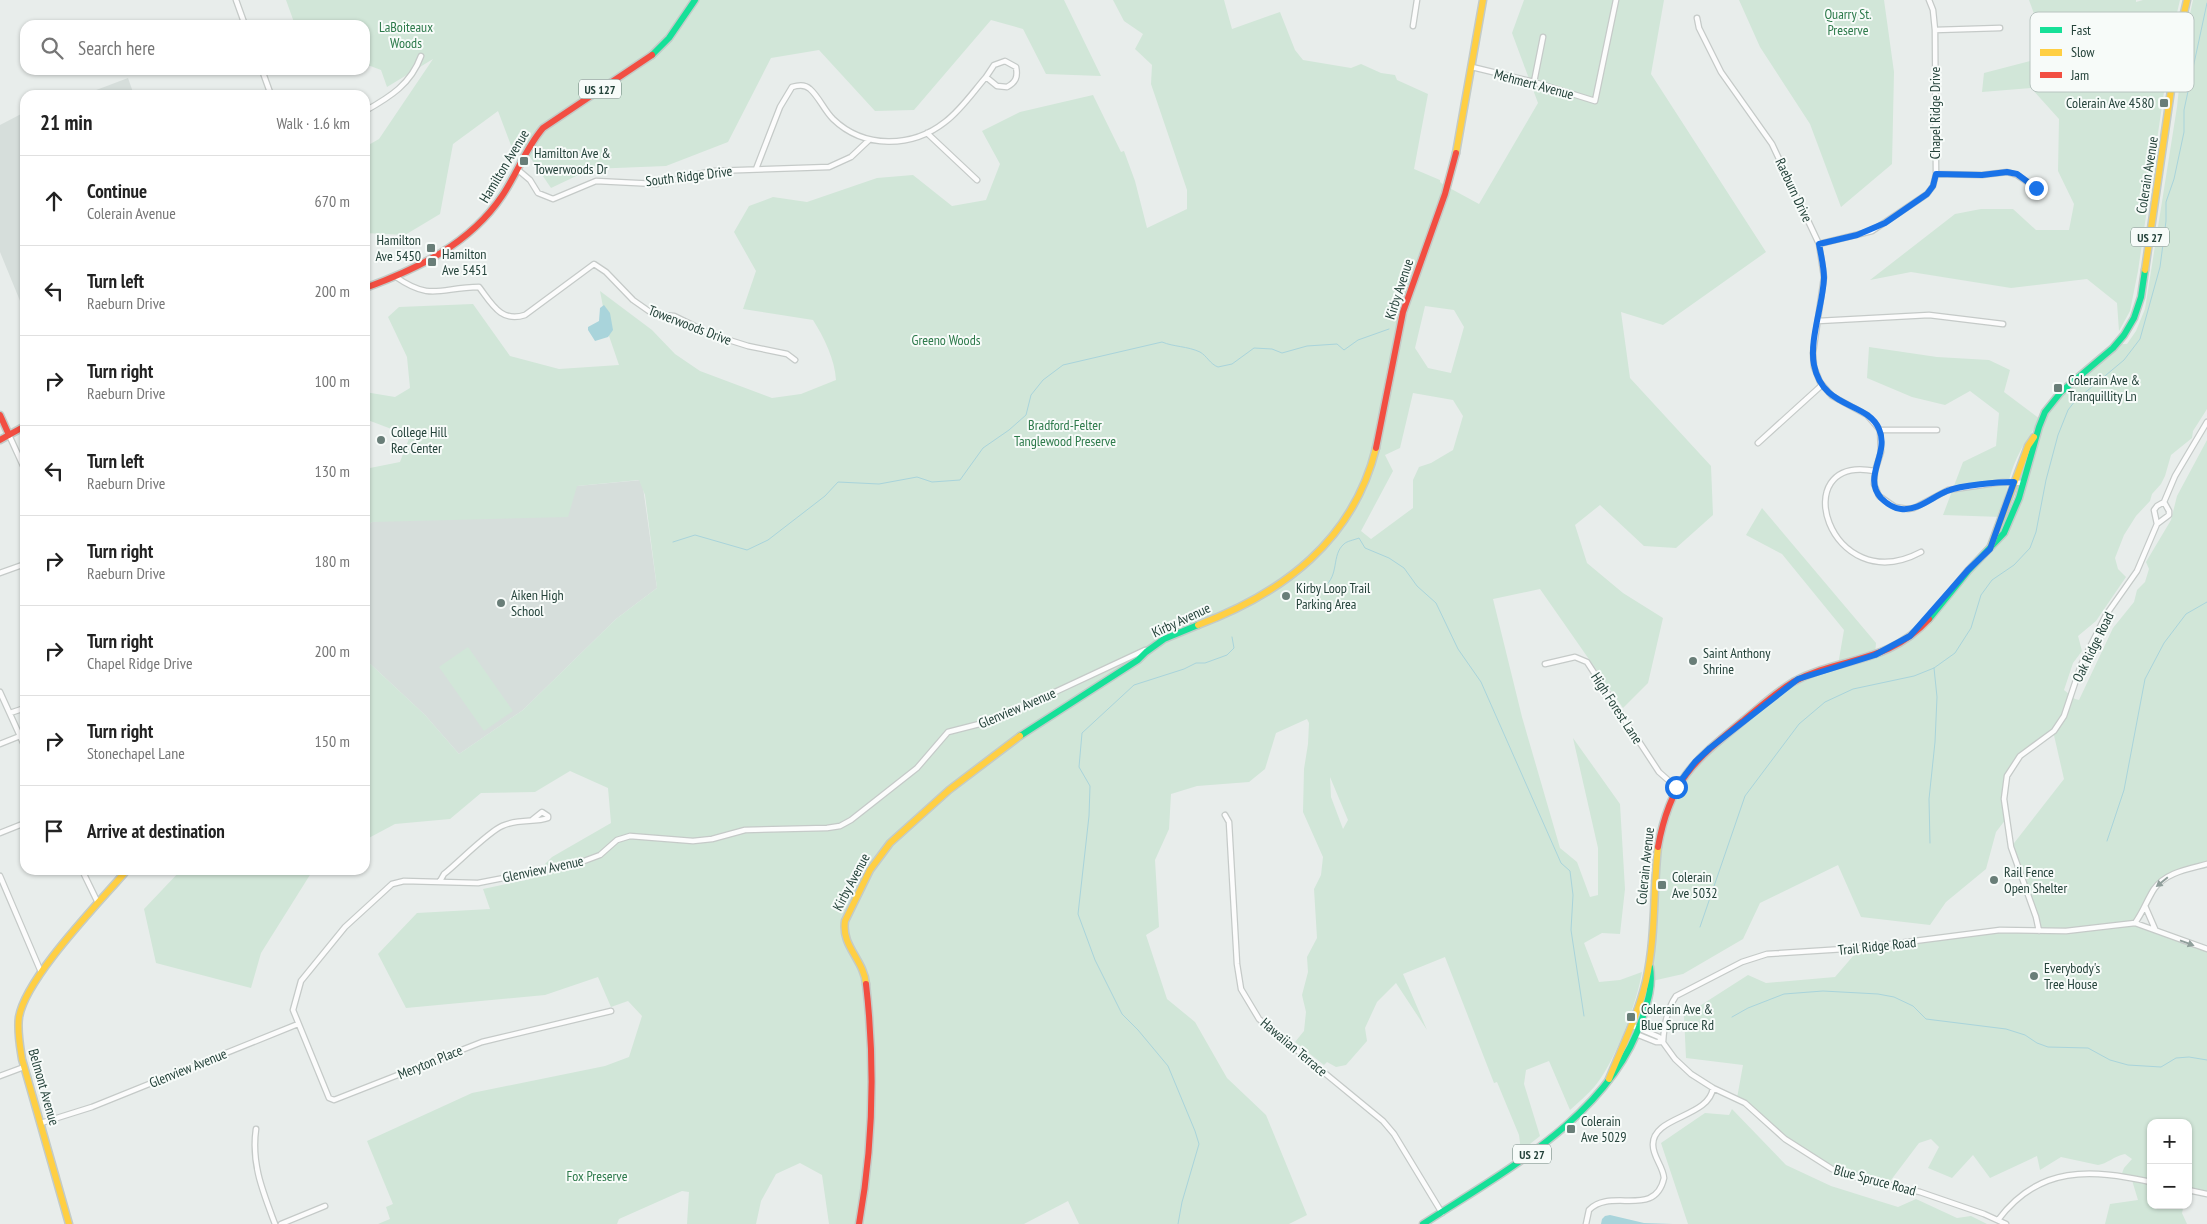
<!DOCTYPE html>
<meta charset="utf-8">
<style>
:root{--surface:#fff;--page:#f6f6f6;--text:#222;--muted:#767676;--line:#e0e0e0}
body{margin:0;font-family:"PT Sans Narrow",sans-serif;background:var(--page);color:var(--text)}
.controls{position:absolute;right:15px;bottom:15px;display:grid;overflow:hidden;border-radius:10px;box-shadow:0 1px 4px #0004}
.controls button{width:45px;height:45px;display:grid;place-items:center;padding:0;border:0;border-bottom:1px solid var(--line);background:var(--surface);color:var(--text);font:25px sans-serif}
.stop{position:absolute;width:15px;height:15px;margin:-11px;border:4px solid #1a73e8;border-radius:50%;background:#fff}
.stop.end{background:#1a73e8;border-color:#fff;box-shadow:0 1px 5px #0008}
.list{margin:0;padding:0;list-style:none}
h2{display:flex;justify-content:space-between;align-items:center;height:65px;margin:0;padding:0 20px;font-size:21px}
h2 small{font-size:16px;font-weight:400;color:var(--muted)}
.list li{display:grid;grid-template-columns:32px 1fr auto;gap:15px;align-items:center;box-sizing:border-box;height:90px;padding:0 20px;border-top:1px solid var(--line)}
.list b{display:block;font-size:19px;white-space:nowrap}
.list p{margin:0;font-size:16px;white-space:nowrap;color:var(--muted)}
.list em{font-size:16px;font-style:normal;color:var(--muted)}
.icon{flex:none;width:28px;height:28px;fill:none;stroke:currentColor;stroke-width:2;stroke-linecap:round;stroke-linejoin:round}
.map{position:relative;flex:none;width:2207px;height:1224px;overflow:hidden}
.search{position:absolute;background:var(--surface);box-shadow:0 1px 4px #0004;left:20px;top:20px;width:350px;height:55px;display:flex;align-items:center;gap:12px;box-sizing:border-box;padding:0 18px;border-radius:15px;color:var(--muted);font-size:19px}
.panel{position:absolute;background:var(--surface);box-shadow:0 1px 4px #0004;left:20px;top:90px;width:350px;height:785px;border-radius:15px}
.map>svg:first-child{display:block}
.built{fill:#d6dedb}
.green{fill:#d1e6d8;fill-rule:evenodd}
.water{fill:#a9d4db}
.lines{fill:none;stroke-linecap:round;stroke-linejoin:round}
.stream{stroke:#a9d4db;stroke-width:1}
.street-casing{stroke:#c5cac8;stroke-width:7}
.fast-casing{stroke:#c3cbc8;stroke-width:9}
.slow-casing{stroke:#c3cbc8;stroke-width:9}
.jam-casing{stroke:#c3cbc8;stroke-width:9}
.street{stroke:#fcfcfc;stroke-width:4.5}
.fast{stroke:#16e098;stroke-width:6}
.slow{stroke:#ffcf43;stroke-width:6}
.jam{stroke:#f24e42;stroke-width:6}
.oneway{fill:#909f9b}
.route{stroke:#1a73e8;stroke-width:6}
.poi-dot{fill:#697e78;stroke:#f7fbf9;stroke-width:2}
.labels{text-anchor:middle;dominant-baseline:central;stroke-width:4;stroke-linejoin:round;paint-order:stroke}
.shield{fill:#f7fbf9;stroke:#637a73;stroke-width:1}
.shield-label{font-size:12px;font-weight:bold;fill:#24423a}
.park-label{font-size:14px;fill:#2d7a4b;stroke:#f7fbf9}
.street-label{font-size:14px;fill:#24423a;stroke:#f7fbf9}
.poi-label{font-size:14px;fill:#24423a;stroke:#f7fbf9;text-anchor:start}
.key{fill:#f7fbf9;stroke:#b8c4c0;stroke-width:1}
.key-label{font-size:14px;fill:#24423a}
</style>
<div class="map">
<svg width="2207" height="1224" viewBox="0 0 2207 1224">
<rect width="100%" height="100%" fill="#e8edeb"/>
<path class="built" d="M128,78L134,95H83Z
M25,112V313L0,252V125Z
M642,480L657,588L616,619L523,710L459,754L425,715L365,659V527L372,522L577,486Z"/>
<path class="green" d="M286,0H1064L1101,76L1046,74L1023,29L991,20L914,110L875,111L819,50L771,58L728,142L666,166L591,169L551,188L521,144L515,156L498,111L453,144L440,214L405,235L365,233V147L379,139L433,59L387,87L381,70L365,64V25H295Z
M1113,0H1224L1232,29L1280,12L1295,50L1303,60L1351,68L1361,64L1381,73L1395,75L1397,80L1428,94L1414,169L1440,180V182L1444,185L1479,204L1538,103L1512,33L1524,0H1664L1651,74L1766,252L1663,325L1621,312L1630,378L1711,466L1713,515L1676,548L1644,546L1600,505L1575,525L1587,563L1623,593L1663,618L1648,683L1623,708L1540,589L1493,599L1522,717L1560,848L1577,862L1590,897L1598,895V848L1573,738L1620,804L1625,889L1620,934L1602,933L1584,943L1599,982L1620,980L1642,972C1637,1003 1615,1062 1595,1086C1588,1094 1579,1102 1570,1110L1549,1061L1526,1070L1524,1084L1540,1136L1521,1151L1519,1135L1497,1082L1494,1083L1445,957L1403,974L1427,1030L1396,983L1377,1002L1365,1028L1367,1041L1346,1065L1336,1067L1327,1062L1324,1065L1295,1042L1304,1031L1306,1012L1302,995L1308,972L1307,957L1317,938L1314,889L1321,875L1323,857L1303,812L1304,769L1308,744L1309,723L1307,719L1276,733L1265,769L1249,782L1197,786L1171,794L1169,829L1155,860L1159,927L1146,935L1167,999L1195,1022L1227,1078L1266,1115L1307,1215L1289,1224H1079L1068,1201L1024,1224H829L822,1175L800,1163L776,1174L761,1201L756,1224H687L689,1192L682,1191L619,1219L617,1224H378L390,1219L386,1207L393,1204L367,1141L472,1093L605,1066L629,1057L642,1016L628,1001L611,1007L598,977L545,995L406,1008L378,954L417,913L490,909L483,889L530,879L552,857L611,823L608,788L570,771L535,792L481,793L450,819L395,824L365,840V659L425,715L459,754L523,710L616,619L657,588L645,495L639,480L577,486L568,517L372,522L365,527V469L400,462L410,436L365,419V392L395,397L410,388L407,357L388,317L399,307L473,304L510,356L559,369L619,365L608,333L600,291L652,330L675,354L700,371L772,398L801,394L836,380C835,360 824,337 813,320L743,309L756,271L734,232L749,206L773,197L807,202L877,178L913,175L952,206L986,200L1000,164L982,131L1020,112L1093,95L1121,152L1124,151L1135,181L1147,228L1187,209V190L1151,84L1152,65L1135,49L1143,34L1124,21ZM1425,306L1454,310L1464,327L1451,373L1428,368L1415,348ZM1413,393L1453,400L1463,416L1453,450L1431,463L1419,467L1413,480V508L1371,539L1361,531L1393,471L1385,455L1400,448ZM1330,777L1348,820L1343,829L1331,797Z
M1739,0H1884L1894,72L1892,164L1841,207L1810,124L1760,47Z
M2029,0H2136V2L2143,0H2180L2173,30L2138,271L2130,311L2119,331L2117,303L2087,279L2011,288L1911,272L1870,280L1955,214L1981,209H2013L2036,230H2069L2074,204L2058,171L2059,119L2031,88L1982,92L1984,73L2034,60L2041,33Z
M2193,0H2207V409L2193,431L2192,438L2171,455L2165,476L2161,484L2152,494L2150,501L2136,516L2124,535L2115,558L2118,569L2126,577L2096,621L2078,636L2082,651L2073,663L2064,690L2075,699L2079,700L2113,628L2134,602L2137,590L2145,582L2149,569L2146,562L2171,520L2177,496L2207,440V864L2186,870L2162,881L2135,922L2207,949V1194L2188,1190V1123H2151V1205H2184L2182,1213L2187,1224H2105L2110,1204L2138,1200L2131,1177L2121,1176L2124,1168L2132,1159L2125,1154C2114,1156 2107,1164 2098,1165L2061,1157L2040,1170L2037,1156L1990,1178L1973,1155L1952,1178L1928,1168L1939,1147L1931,1139L1919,1143L1888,1184L1840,1172L1800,1149L1737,1098L1743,1065L1686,1058L1684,1016L1748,975L1766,983L1835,977L1860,948L1984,932L2039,931L2011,847L2064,779L2053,731L2025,752L2005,783L2006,819L1996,832L1986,869L1946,902L1930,925L1861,917L1838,865L1760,903L1743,939L1683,974L1652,981L1649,964L1659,836L1665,812L1695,762L1798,679L1838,665L1844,630L1782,554L1746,535L1762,508L1876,643L1875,655L1910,636L2000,538L2023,483L2039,422C2014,456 2008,475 2002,517L1943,515L1963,462L1996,446L1999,413L1970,391L1945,405L1912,397L1867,378L1869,347L1937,357L1989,360L2010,370L2004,392L2040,419L2054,399L2118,344H2127L2136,331L2145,309L2177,107L2184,41Z
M468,647L513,711L484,731L439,667Z
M181,870H313L261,953L251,988L156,963L144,909Z
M1732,1109L1786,1165L1831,1186L1898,1207L1916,1199L1957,1218L1971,1216L1987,1224H1688L1661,1143L1705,1113L1729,1115Z"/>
<path class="water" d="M604,305L610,313L613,330L608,337L595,341L588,330V327L599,321L600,308Z
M1610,1215L1644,1223L1673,1224H1601L1602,1219L1605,1216Z"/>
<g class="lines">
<path class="stream" d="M673,542L695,535L747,550L768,540L825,496L838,482L879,484L917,477L932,482L960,480L983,448L1009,430L1026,415L1031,395L1043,380L1063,365L1162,342C1174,347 1187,346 1200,352C1207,356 1210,364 1218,367L1232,364L1254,348L1272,349L1282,353L1307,346L1337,344L1344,350L1358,340L1389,329
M1324,587C1340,575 1331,555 1344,544C1347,541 1354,540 1359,538L1365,548L1389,558L1404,568L1417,586L1436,603L1458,649L1481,682L1561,863L1570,871L1573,895L1571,930L1584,1016
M2107,841L2124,790L2145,679L2164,643L2186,614L2207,602
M1930,843L1929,799L1935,742L1937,697L1934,668
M1700,927L1745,796L1799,724L1825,702L1853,689L1914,676L1934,668L1955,653L1971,628L1981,595L1992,580L2014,565L2030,548L2036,532L2046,480L2058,435L2068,410L2075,401L2124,360L2140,339L2160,267L2166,221V202L2174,179L2184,132V110L2207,3
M1732,1017L1748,1008L1784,994L1823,991L1878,994L1894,997L1913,1006L1926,1019L2006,1029L2025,1035L2037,1043L2048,1047L2088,1048L2110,1060L2128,1065L2161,1067L2176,1058L2189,1057L2207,1060
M1178,1224L1182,1202L1199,1144L1195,1131L1168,1066L1138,1030L1122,1014L1095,960L1078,914L1089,816L1090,786L1079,767L1082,733L1134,685L1184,669L1196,663H1205L1227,655L1234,648L1232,637"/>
<g class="street-casing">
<path id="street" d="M236,0L245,25
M1697,18L1699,28L1721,72L1772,144L1819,244L1824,277L1813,353L1814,367L1820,382L1832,396L1867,415L1880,430L1881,452L1875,471L1874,484L1879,496L1895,507L1908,509L1914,508L1948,490L2003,482L2023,483
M1413,26L1417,0
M1935,30L2000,28
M1472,67L1534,82L1595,101L1616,0
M262,70L271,95
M1534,82L1543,37
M365,111C390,97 411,84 421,56
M927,133L977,180
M517,169L530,180L538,193L553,199L596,181L656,184L712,171L829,167L851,157L869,140
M756,169L780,107L792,87C798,85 805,84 810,89C819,97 824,110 833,119C864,149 912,148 945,122C961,110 973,92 986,77L997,86L1007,87C1016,82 1018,77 1016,67L1005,61L994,65L986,77
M1936,174L1982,175L2007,172L2017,175L2036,188
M1819,244L1872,231L1927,194L1933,186L1936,174L1935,30L1933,10L1929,0
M396,277C432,302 441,287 479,287C492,304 501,323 525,315L594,264L606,272L633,300L653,314L674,316L713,335L748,346L787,354L795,360
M1818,321L1929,315L2003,324
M1880,430H1937
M9,435L25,470
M1758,443L1822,385
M1875,471C1784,453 1829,601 1921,552
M2164,502L2169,511V515L2157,524L2154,510L2157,506L2164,502L2175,476L2207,422
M0,573L25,564
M1545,664L1575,657L1587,662L1659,772L1676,787
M0,692L25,747
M10,713L25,708
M0,744L20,736
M1225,815L1229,822L1237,964L1241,989L1259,1019L1383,1121L1394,1134L1442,1213
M0,833L25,823
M82,870L98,903
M0,876L41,972
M440,881L444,874C458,863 488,832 502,826C519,818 535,823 548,818V816L542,812L532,820
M2145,906L2155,929
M2135,923C2143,912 2147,900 2154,889C2166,872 2189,869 2207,864
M2039,931L2036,917L2011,847L2004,799L2007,776L2020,756L2054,731L2064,716L2081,665L2106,615L2137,571L2157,524
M611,1011L482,1042L334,1100L329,1098L293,1010L301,981L345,927L392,884L404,881L478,883L576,864L600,855L617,840L630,836L693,841L712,839L745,830L827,828L840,826L851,820L917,768L948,732L995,720L1145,650
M1633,1026L1659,1037L1675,1059L1691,1074L1713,1088L1745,1103L1785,1139L1832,1169L1858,1178L1920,1192L1984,1214L2006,1224
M1636,1034L1656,1042H1663
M1663,1042C1664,1026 1667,1009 1676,996L1742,962L1767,954L1860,948L2000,930L2066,931L2135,923L2207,949
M0,1076L24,1067
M41,1123L92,1107L298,1024
M256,1129C251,1164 263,1192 275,1224
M2188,1190L2207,1194
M1998,1220C2039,1165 2091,1169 2151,1182
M281,1224L325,1206
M1586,1224L1589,1210C1611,1187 1655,1219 1664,1178C1663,1166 1653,1157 1653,1145C1652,1116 1709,1118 1713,1088"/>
</g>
<g class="fast-casing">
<path id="fast" d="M652,55L669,38L695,0
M1929,619L1968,571L2004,533L2019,498L2039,427L2045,412L2061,392L2113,348L2124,335L2134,318L2141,297L2145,270
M1020,736L1138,660L1146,652L1164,639L1198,625
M1423,1224C1503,1172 1610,1116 1642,1019C1648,1001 1653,986 1650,967"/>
</g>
<g class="slow-casing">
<path id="slow" d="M1456,153L1483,0
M2145,270L2179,35L2187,0
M1991,546L2028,446L2034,437
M1198,625C1283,593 1353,541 1376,448
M866,984C864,960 841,946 845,921L870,870L890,843L949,790L1020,736
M1609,1079C1622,1047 1638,1015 1646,981C1656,937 1653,891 1658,847
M69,1224L22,1059C20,1046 17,1031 19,1017C26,977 99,903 127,870"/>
</g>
<g class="jam-casing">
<path id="jam" d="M365,288C417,269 470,244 502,196C517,174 525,149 543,128L652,55
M0,415L9,435
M0,440L25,426
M1376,448L1403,312L1445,194L1456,153
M1658,847C1670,780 1694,761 1744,720C1760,707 1775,693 1793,682C1841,656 1887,665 1929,619
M859,1224C873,1146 875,1063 866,984"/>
</g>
<use href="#street" class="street"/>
<use href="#fast" class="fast"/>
<use href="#slow" class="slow"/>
<use href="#jam" class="jam"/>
</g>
<defs><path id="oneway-solid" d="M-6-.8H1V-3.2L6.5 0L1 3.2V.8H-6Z" transform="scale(1.25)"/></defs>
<g class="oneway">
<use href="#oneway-solid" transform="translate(2162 882) rotate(141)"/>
<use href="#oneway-solid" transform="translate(2187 943) rotate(20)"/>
</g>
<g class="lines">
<path class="route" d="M1676,787L1695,762L1710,748L1798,679L1875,655L1910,636L1968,570L1990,549L2014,482C1999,482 1961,485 1947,491C1932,497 1918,511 1901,509C1893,508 1887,504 1881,498C1862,477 1890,453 1879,429C1867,401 1823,410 1814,365C1809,341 1823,304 1824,278C1824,267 1821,255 1819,244L1857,235L1885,223L1927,194L1933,186L1936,174L1982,175L2007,172L2017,174L2036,188"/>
</g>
<g class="poi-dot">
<rect x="2159" y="98" width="10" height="10" rx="2.5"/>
<rect x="519" y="156" width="10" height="10" rx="2.5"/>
<rect x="426" y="243" width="10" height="10" rx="2.5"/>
<rect x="427" y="257" width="10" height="10" rx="2.5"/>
<rect x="2053" y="383" width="10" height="10" rx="2.5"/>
<circle cx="381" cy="440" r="5"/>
<circle cx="1286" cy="596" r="5"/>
<circle cx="501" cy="603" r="5"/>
<circle cx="1693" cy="661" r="5"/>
<circle cx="1994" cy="880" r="5"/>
<rect x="1657" y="880" width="10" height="10" rx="2.5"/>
<circle cx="2034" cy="976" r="5"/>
<rect x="1626" y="1012" width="10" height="10" rx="2.5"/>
<rect x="1566" y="1124" width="10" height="10" rx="2.5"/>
</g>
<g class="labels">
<g class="shield">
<rect x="579" y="79.5" width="42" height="19" rx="4"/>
<rect x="2131" y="227.5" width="38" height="19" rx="4"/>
<rect x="1513" y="1144.5" width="38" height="19" rx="4"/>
</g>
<g class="shield-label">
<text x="600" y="89">US 127</text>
<text x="2150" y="237">US 27</text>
<text x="1532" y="1154">US 27</text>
</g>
<g class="park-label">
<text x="1848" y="14">Quarry St.<tspan x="1848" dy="16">Preserve</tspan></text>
<text x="406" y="27">LaBoiteaux<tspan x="406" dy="16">Woods</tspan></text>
<text x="946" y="340">Greeno Woods</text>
<text x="1065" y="425">Bradford-Felter<tspan x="1065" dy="16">Tanglewood Preserve</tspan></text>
<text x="597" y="1176">Fox Preserve</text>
</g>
<g class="street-label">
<text transform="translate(1534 84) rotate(15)">Mehmert Avenue</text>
<text transform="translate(1935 113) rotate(-90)">Chapel Ridge Drive</text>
<text transform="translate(504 166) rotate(-59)">Hamilton Avenue</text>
<text transform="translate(2147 175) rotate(-81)">Colerain Avenue</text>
<text transform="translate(689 176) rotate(-7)">South Ridge Drive</text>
<text transform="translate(1794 190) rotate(65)">Raeburn Drive</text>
<text transform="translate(1399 289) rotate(-72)">Kirby Avenue</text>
<text transform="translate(690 325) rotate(21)">Towerwoods Drive</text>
<text transform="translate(1181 620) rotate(-25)">Kirby Avenue</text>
<text transform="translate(2093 647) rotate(-64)">Oak Ridge Road</text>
<text transform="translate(1017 708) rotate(-23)">Glenview Avenue</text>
<text transform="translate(1617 708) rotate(57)">High Forest Lane</text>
<text transform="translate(1645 866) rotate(-84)">Colerain Avenue</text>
<text transform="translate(543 869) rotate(-12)">Glenview Avenue</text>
<text transform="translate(851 882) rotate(-62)">Kirby Avenue</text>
<text transform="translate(1877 946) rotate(-6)">Trail Ridge Road</text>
<text transform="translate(1294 1047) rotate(40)">Hawaiian Terrace</text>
<text transform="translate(430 1062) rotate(-22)">Meryton Place</text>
<text transform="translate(188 1068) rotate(-22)">Glenview Avenue</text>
<text transform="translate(44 1087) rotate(74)">Belmont Avenue</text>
<text transform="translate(1875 1180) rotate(15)">Blue Spruce Road</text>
</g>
<g class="poi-label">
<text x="2154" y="103" text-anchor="end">Colerain Ave 4580</text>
<text x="534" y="153">Hamilton Ave &amp;<tspan x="534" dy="16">Towerwoods Dr</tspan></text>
<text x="421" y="240" text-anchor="end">Hamilton<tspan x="421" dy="16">Ave 5450</tspan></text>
<text x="442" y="254">Hamilton<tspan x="442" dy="16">Ave 5451</tspan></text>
<text x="2068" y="380">Colerain Ave &amp;<tspan x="2068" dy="16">Tranquillity Ln</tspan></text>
<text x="391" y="432">College Hill<tspan x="391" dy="16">Rec Center</tspan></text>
<text x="1296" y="588">Kirby Loop Trail<tspan x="1296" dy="16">Parking Area</tspan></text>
<text x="511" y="595">Aiken High<tspan x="511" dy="16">School</tspan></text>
<text x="1703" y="653">Saint Anthony<tspan x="1703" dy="16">Shrine</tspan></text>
<text x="2004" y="872">Rail Fence<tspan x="2004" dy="16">Open Shelter</tspan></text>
<text x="1672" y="877">Colerain<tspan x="1672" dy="16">Ave 5032</tspan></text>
<text x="2044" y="968">Everybody's<tspan x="2044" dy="16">Tree House</tspan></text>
<text x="1641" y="1009">Colerain Ave &amp;<tspan x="1641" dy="16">Blue Spruce Rd</tspan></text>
<text x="1581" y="1121">Colerain<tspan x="1581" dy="16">Ave 5029</tspan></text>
</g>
</g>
<rect x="2030" y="12" width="164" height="80" rx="8" class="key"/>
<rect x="2040" y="27" width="22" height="6" fill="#16e098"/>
<rect x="2040" y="49" width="22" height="7" fill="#ffcf43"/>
<rect x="2040" y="72" width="22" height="6" fill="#f24e42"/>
<g class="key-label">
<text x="2071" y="35">Fast</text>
<text x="2071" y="57">Slow</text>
<text x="2071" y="80">Jam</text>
</g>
</svg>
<div class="controls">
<button>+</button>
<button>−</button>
</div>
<div class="stop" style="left:1676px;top:787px"></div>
<div class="stop end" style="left:2036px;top:188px"></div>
<div class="search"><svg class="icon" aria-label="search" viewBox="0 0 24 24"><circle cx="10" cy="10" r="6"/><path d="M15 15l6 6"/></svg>Search here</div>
<section class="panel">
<h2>21 min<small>Walk · 1.6 km</small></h2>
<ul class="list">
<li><svg class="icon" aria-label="ahead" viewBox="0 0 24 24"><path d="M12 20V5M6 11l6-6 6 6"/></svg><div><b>Continue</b><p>Colerain Avenue</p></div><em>670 m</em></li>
<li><svg class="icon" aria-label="left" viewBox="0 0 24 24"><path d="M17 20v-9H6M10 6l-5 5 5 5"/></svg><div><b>Turn left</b><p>Raeburn Drive</p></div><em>200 m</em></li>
<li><svg class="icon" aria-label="right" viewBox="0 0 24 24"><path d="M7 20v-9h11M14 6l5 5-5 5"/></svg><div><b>Turn right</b><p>Raeburn Drive</p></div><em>100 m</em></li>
<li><svg class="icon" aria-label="left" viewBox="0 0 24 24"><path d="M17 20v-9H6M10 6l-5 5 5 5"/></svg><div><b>Turn left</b><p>Raeburn Drive</p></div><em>130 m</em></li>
<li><svg class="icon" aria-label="right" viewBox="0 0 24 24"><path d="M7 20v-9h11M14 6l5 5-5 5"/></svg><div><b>Turn right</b><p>Raeburn Drive</p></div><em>180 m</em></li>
<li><svg class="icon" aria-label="right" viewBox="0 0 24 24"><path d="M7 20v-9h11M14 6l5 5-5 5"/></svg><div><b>Turn right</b><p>Chapel Ridge Drive</p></div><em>200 m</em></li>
<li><svg class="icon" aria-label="right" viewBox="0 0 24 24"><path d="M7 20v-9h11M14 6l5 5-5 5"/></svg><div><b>Turn right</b><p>Stonechapel Lane</p></div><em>150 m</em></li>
<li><svg class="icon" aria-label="arrive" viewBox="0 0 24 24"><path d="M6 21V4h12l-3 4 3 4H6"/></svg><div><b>Arrive at destination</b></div></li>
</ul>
</section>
</div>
